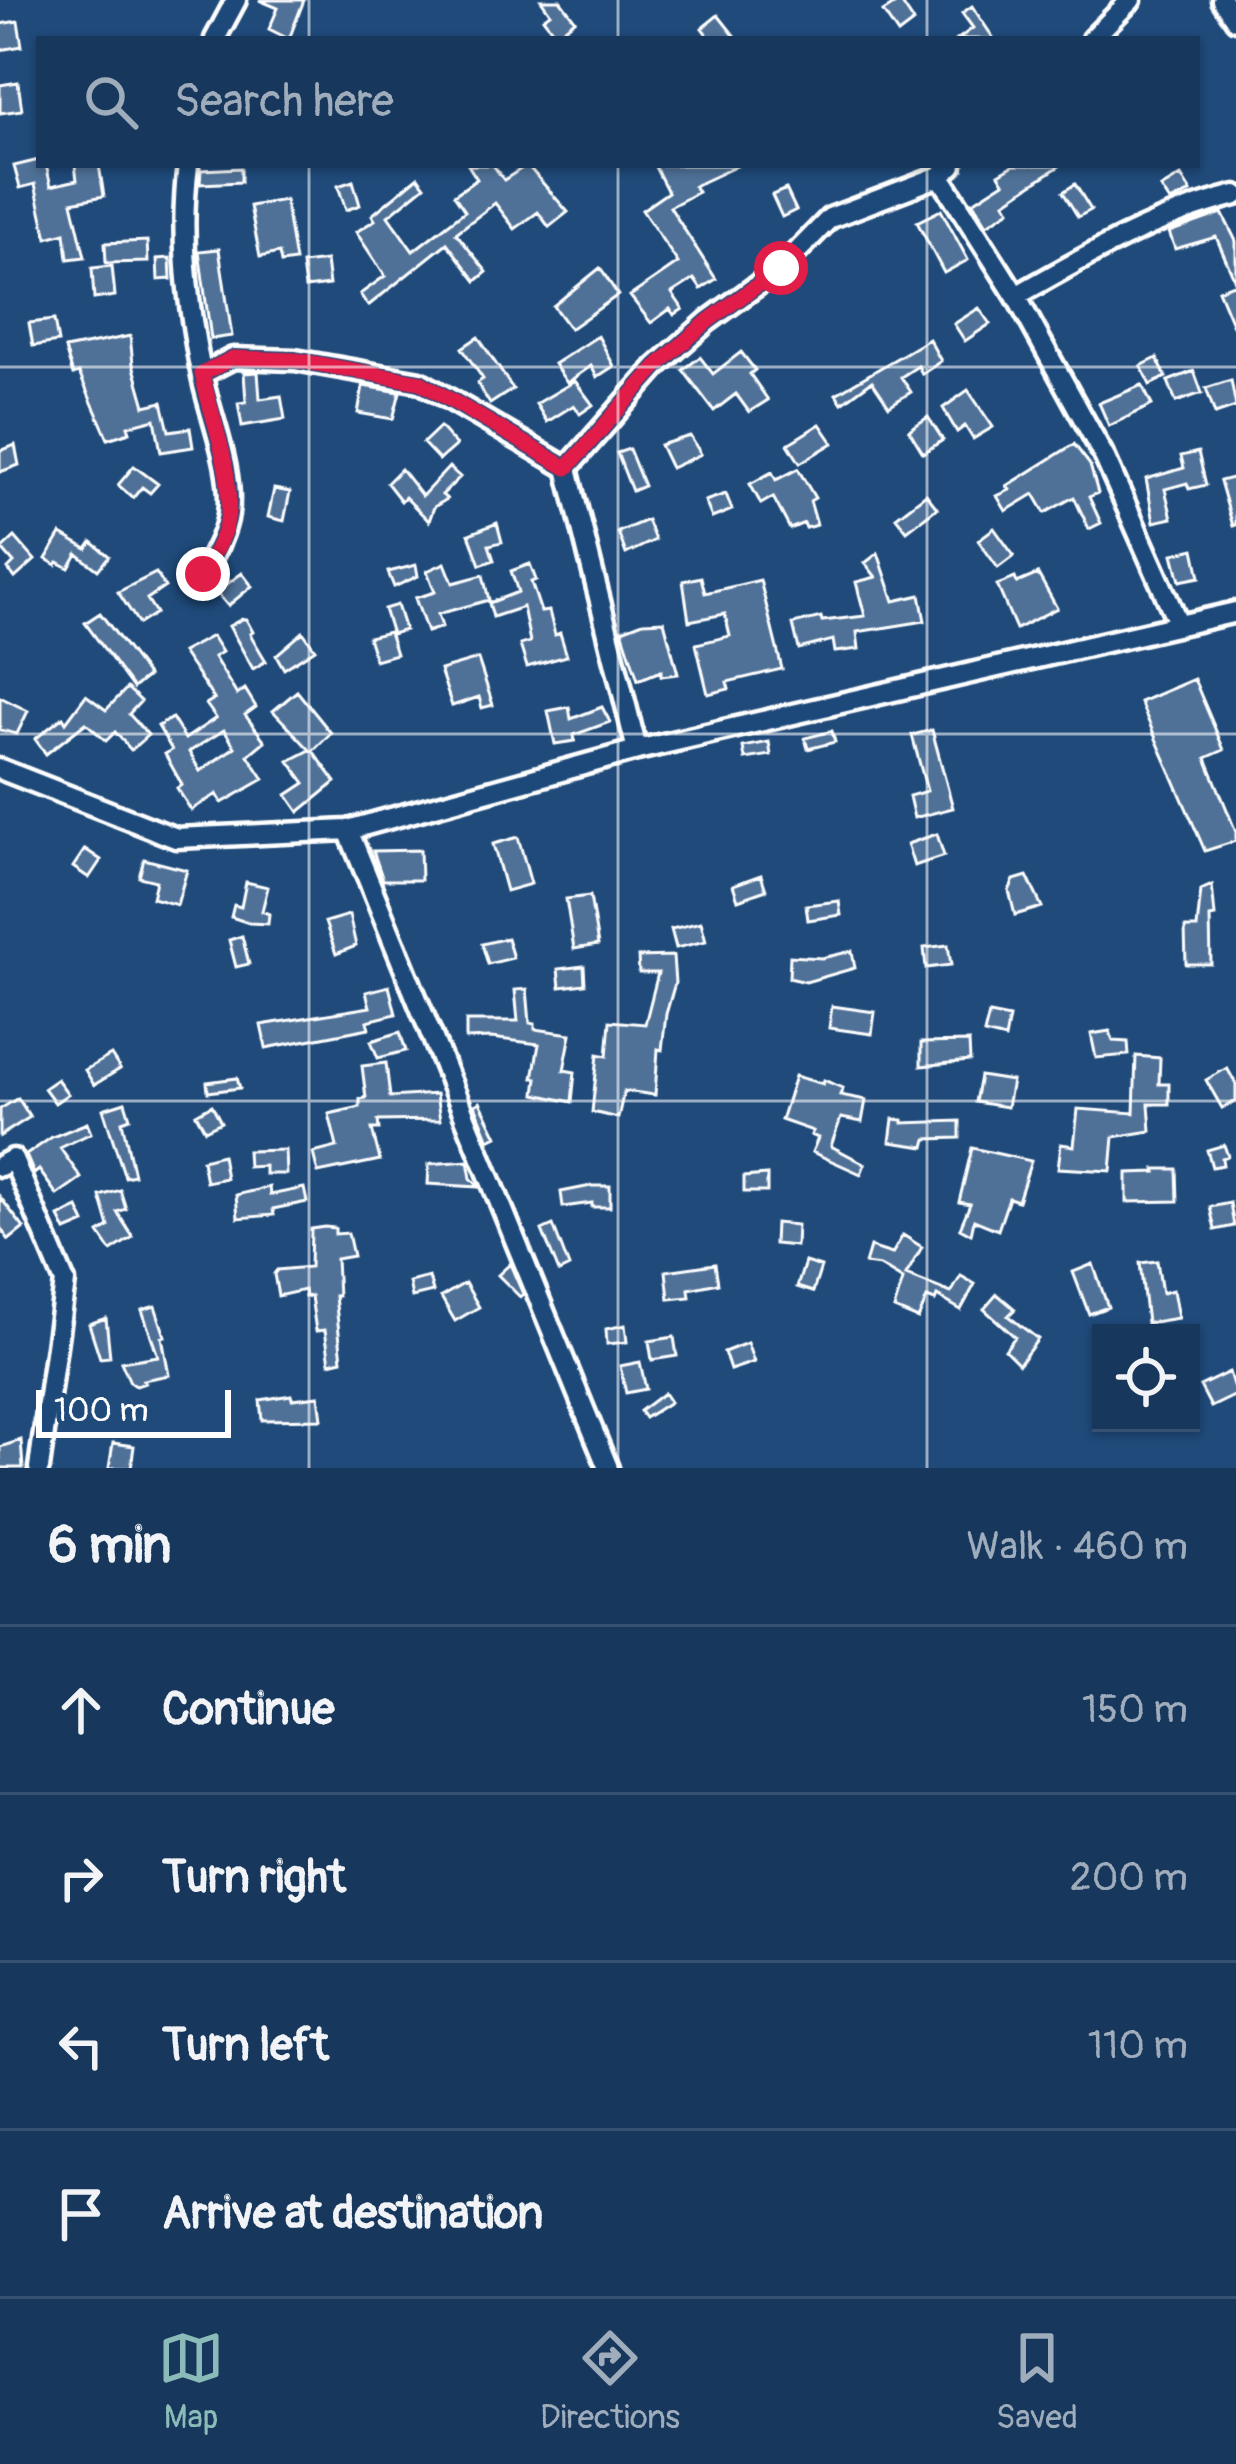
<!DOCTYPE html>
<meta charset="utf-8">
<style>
:root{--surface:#17385c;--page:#203f62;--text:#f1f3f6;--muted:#9eacbb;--line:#365272;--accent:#8bbbb9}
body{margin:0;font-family:Pangolin,sans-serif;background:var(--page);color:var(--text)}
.controls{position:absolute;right:36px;bottom:36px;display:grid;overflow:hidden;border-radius:0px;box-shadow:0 3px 9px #0004}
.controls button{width:108px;height:108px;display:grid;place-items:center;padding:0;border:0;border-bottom:3px solid var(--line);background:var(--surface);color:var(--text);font:60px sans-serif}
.scale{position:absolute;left:36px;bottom:30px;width:195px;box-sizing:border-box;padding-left:12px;border:6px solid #fff;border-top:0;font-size:33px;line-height:42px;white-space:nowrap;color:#fff;-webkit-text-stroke:9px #1f4a7a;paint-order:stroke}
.stop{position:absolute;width:36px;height:36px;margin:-27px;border:9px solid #e11d48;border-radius:50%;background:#fff}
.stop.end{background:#e11d48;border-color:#fff;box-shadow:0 3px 12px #0008}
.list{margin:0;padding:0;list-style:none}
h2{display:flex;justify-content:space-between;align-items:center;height:156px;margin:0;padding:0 48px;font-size:51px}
h2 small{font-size:39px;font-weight:400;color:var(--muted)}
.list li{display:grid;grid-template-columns:78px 1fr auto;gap:36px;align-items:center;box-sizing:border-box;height:168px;padding:0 48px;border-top:3px solid var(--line)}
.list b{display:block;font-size:45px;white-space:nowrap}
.list em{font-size:39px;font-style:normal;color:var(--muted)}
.icon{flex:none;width:66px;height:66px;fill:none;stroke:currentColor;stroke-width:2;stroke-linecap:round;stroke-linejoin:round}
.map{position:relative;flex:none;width:1236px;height:1468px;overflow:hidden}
.search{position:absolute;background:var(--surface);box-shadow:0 3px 9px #0004;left:36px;right:36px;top:36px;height:132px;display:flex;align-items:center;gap:30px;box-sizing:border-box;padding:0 42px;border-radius:0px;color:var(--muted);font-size:45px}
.sheet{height:828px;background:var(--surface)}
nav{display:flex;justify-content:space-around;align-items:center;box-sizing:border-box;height:168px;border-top:3px solid var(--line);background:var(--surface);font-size:33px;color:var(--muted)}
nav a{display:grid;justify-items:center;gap:6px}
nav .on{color:var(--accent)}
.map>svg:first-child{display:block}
.building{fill:#507197;stroke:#fff;stroke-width:3;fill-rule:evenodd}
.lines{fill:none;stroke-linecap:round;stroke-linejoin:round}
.minor-casing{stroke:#fff;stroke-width:27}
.minor{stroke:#1f4a7a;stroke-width:18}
.route{stroke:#e11d48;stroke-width:15}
.grid{fill:none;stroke:#fff;stroke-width:3;stroke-opacity:0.55}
</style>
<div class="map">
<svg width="1236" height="1468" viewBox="0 0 1236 1468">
<rect width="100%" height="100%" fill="#1f4a7a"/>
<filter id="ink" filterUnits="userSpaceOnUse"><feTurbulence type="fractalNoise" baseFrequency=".00833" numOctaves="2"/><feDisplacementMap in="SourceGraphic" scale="24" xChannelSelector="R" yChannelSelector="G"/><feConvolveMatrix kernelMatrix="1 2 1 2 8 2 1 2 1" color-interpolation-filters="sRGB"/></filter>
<g filter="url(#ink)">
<path class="building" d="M259,0H304L289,39L269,29L278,8Z
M541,0H560L575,20L556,35L543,18L550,13Z
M900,1L914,22L898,34L883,12Z
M972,6L994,39H958L973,28L962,13Z
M718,15L737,39H710L702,28Z
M18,21L22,46L0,50V24Z
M18,82L22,110L0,113V85Z
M39,160V165H46L51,186L77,180L75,165H99L104,196L72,202L85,257L68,259L65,233L47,238L35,184L20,188L14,166Z
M468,165H493L504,180L527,165L568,212L549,227L538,212L515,229L495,203L456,233L487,272L476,281L447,243L368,306L360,294L385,276L356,232L375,220L372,215L418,177L425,186L388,216L413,251L465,211L454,195L477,179Z
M654,165H739L694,186L698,192L670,207L716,279L701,289L694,279L672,293L683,309L674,315L670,309L651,323L630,296L678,263L642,210L668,192Z
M1014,165H1061L1005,202L1010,210L987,225L973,202L1004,182L999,174Z
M241,168V182L200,184L201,170Z
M1181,176L1191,192L1170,202L1161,188Z
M353,181L360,205L346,210L338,186Z
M1075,184L1091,210L1078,217L1063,192Z
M786,189L796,210L782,217L772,195Z
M285,200L295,261L281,263L279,253L260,257L250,206Z
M941,210L968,260L944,273L917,222Z
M1222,213L1236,241V333L1218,290L1236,283L1216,237L1175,249L1169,232Z
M147,241L148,262L106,263L105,243Z
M219,249L232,336L211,339L199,251Z
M170,258L171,279L158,280L157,259Z
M326,261L329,285L305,288L302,264Z
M112,266L115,296L94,299L92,268Z
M600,268L618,295L570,329L553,306Z
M979,308L990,324L965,341L954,324Z
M54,320L58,342L33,346L29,323Z
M130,336L133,364L145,406L162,402L169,431L190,428L193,447L161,452L155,419L128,426L130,432L108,439L79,373L73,375L65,349Z
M598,336L614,366L597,377L591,366L567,383L554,364Z
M478,337L513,389L490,404L477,383L483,379L462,348Z
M929,339L941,361L922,374L918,366L901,377L911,392L889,406L872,381L842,403L836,394Z
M741,352L755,370L750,374L768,400L749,412L736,394L714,411L683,370L700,357L713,374Z
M1157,358L1166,377L1150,385L1141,366Z
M1194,371L1202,393L1176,402L1168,381Z
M258,372L260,399L281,396L285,419L242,426L238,403L246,402L244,373Z
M1231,380L1236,407L1215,414L1206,388Z
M575,381L593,405L580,414L574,405L547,422L536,404Z
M1142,385L1152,405L1109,426L1099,403Z
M363,386L400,392L393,419L358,413Z
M968,390L993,427L973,439L965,426L957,432L943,408Z
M928,417L943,440L923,453L909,430Z
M820,424L833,443L800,463L788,444Z
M440,427L456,445L439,460L423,443Z
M690,436L701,454L671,468L660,445Z
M1074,444L1090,465L1098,493L1089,497L1101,523L1089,529L1074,497L1045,513L1034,494L1006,511L997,496L1010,490L1007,486Z
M15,445L19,465L0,472V451Z
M629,449L644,486L632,491L617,453Z
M1198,452L1206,485L1189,489L1187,483L1165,489L1172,518L1154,522L1146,479L1184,468L1181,456Z
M134,466L158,484L150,493L142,487L133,498L118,485Z
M449,467L460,477L442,495L447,499L434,507L429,521L405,497L401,501L387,483L401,469L422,496Z
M798,469L815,498L810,501L817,525L806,528L804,523L790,529L773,497L761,504L750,484L772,472L776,480Z
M1236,477V525L1233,526L1220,481Z
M274,489L290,492L284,521L268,517Z
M726,494L732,510L712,518L705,501Z
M926,494L937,508L907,531L896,517Z
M647,520L655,540L626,554L618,532Z
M497,523L502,542L489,545L494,560L480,565L469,534Z
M994,528L1014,556L998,568L978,540Z
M61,534L87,549L92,542L109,556L98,570L77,554L69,568L58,562L56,565L46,559Z
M15,537L35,560L15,578L8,569L14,563L2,549Z
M1194,549L1200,577L1180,581L1173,554Z
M878,553L894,601L920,595L925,621L857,632L859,649L835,652L833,640L799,649L793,624L821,617L822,621L865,616L856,582L876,577L865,563Z
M445,563L453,583L483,575L489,600L438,614L442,627L427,632L415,598L435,592L427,571Z
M530,564L536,580L531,582L541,612L549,611L555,635L560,633L567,656L527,667L520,645L530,642L523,607L493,617L489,603L518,592L511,571Z
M416,565L418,576L394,587L388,572Z
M156,573L165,587L147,599L156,613L139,624L118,592Z
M242,573L252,586L228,606L216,592Z
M1038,574L1057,608L1016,629L997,585L1015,578L1017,583Z
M701,577L705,593L760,580L782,669L727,682L729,689L708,694L696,644L730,636L725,614L689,621L683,581Z
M397,605L405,630L392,634L384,609Z
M100,613L148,676L133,688L85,623Z
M242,619H246L253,632L250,634L266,661L253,669L229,626Z
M664,621L678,674L661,676V671L638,680L622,630L643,622Z
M303,632L315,649L284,669L276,655Z
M389,632L396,654L375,660L368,637Z
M212,636L222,652L214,657L237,695L245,689L256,707L245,715L265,741L248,755L264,779L222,803L217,794L191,810L177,788L182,785L165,754L172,750L158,726L172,718L185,739L216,718L206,704L214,699L182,652ZM224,730L235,747L200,771L189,752Z
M478,659L493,705L482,708L479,697L452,706L440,670Z
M1194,679L1224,750L1206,758L1236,832V841L1205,851L1140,702Z
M127,688L141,701L129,714L148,735L131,750L115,732L106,741L86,723L46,754L35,739L63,717L66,722L86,695L106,710Z
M297,691L331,733L313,751L336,782L299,812L287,795L305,783L289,761L310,750L273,711Z
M0,697L28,711L17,734L0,730Z
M569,707L571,719L602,707L610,722L574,735L575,741L555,744L548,711Z
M932,730L953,808L914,818L909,796L927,791L912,735Z
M832,731L835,742L808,749L805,738Z
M769,742L771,755L745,759L743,747Z
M937,834L944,856L914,866L907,844Z
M518,837L531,884L506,891L493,844Z
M85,849L101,860L89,878L73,867Z
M420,850L421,880H383L373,851Z
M144,859L187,870L177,905L152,898L156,881L139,877Z
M761,875L766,890L738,900L733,885Z
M1027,876L1042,907L1015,915L1009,891L1014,880Z
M246,882L268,887L262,911L269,914L268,924L249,923L231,917L234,905L241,907Z
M1212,885L1215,916L1210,917L1211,964H1186L1185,928H1197L1201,890Z
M590,896L598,945L574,949L566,899Z
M839,901L841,915L808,920L806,905Z
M349,915L356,946L336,954L325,922Z
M701,922L706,941L676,948L671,929Z
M242,936L249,964L236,967L229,940Z
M507,938L513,958L488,964L482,944Z
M948,945L951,965L926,968L924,948Z
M852,951L855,968L806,982L789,978L790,956L822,958Z
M673,956L675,983L666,1014L662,1050L658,1049L655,1095L624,1091L618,1118L592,1112L598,1054L607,1056L610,1021L645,1024L658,973H639L638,957Z
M584,966L585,984L560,987L558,969Z
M389,986L396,1014L367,1021L369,1028L266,1048L261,1025L370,1007L366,992Z
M527,989L530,1023L535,1024V1029L571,1034L564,1070L575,1072L572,1102L535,1094L537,1078H533L539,1044L491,1038L466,1039V1021H518L515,990Z
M832,1006L875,1012L872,1034L829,1028Z
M989,1014L1009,1018L1005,1039L984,1034Z
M1110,1031L1113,1041L1128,1042L1129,1055L1096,1058L1091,1034Z
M400,1032L406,1051L378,1058L371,1041Z
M969,1042L970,1061L921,1066V1043Z
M111,1055L120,1069L94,1085L85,1070Z
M1136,1056L1160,1058L1159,1084H1169V1104H1149L1151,1131L1114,1137L1111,1171L1058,1168L1061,1144L1074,1146L1078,1109L1134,1113Z
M386,1063L390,1097L436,1094L440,1120L378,1121L379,1129H372L380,1160L318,1173L313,1153L337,1147L329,1114L360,1107V1099L366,1098L362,1066Z
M1227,1068L1236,1084V1101L1222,1108L1206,1080Z
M795,1076L823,1084L824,1080L843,1088L840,1095L866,1100L862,1122L841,1118L831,1146L865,1164L861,1174L812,1152L818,1138L811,1135L813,1131L781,1120Z
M980,1076L1012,1081L1007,1107L975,1102Z
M237,1078L240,1088L208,1092L207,1082Z
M57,1079L68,1094L55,1103L44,1088Z
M18,1098L30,1117L0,1136V1109Z
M125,1102L130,1118L122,1121L134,1175L125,1177L103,1109Z
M480,1102L497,1136L489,1140L475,1105Z
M212,1105L221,1122L205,1130L196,1114Z
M893,1119L903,1120V1123L960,1121V1138L927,1139L925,1147L890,1142Z
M87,1123L91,1133L60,1148L81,1178L57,1195L39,1170L34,1174L26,1155L52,1137Z
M1224,1145L1228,1156L1222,1158L1223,1165L1212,1167L1207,1150Z
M972,1148L1031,1161L1018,1201L1009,1198L998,1230L974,1220L971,1234L960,1228L970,1204L959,1202Z
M285,1150L286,1174H265V1166L248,1167L247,1151Z
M222,1155L226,1178L206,1182L202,1160Z
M468,1161L471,1178L479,1187L428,1184L429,1164Z
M1155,1169H1177L1178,1201L1127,1202V1173L1156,1172Z
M767,1175V1192H744V1177Z
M591,1186H610V1207H592V1203L563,1207L561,1192Z
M269,1187L270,1195L304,1188L307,1202L273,1209L274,1215L238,1218L236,1195Z
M120,1190L126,1209L117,1212L133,1237L111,1251L99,1233L109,1227L100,1196Z
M0,1197L24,1228L9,1240L0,1227Z
M1230,1203L1234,1226L1215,1230L1210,1207Z
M78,1208L85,1223L66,1231L59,1217Z
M775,1223L797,1225L796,1246L774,1244Z
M553,1225L569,1267L559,1272L542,1230Z
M325,1227L335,1228V1234L348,1233L353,1256L336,1259L338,1296H335L342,1360L330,1363L325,1330L316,1331L311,1296L305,1297L304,1290L278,1296L274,1274L277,1270L310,1267L311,1229Z
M903,1235L922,1247L906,1275L951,1293L961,1276L975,1284L961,1310L937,1296L935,1301L927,1298L918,1319L894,1309L903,1280L880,1266L865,1264L870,1247L892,1254Z
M1157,1261L1162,1293L1173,1290L1178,1318L1147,1323L1140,1263Z
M805,1262L821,1267L813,1292L797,1287Z
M510,1264L523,1294L520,1297L498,1275Z
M715,1264L718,1283L689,1289L690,1297L669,1299L666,1271Z
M1093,1264L1108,1307L1089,1314L1073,1272Z
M429,1277L433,1292L412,1297L409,1282Z
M465,1283L479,1307L455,1321L441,1297Z
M997,1294L1015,1309L1008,1316L1038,1339L1019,1364L1005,1350L1015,1337L984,1309Z
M155,1306L165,1336L162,1337L169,1375L143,1380L145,1383L136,1386L130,1382L121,1362L158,1356L142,1310Z
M106,1318L110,1357L100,1358L89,1324Z
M625,1325L627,1342L607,1344L606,1329Z
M674,1337L677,1356L652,1360L649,1341Z
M747,1343L754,1362L730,1370L724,1352Z
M640,1362L646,1389L626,1393L620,1366Z
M1229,1372L1236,1395L1211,1407L1200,1386Z
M664,1393L670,1402L645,1418L640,1411Z
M291,1395L292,1399L319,1396L322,1419L262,1420L260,1400Z
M21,1440L23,1468H0V1447Z
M113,1443L134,1446L131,1468H109Z"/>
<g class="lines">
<g class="minor-casing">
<path id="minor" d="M1222,0L1236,20
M215,39L236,0
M1092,39L1131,0
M188,165C179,237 188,307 202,377C211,419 234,471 228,514C225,535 213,555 203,574
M940,176L1016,296L1105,458L1179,625
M1016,296C1086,256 1157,215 1236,195
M202,374L233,358L295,360L420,382L567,468L637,750
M567,468L657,366L708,321L781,268L830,218L940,176L952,165
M0,769L176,838L348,830L637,750L1236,612
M348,830L608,1468
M0,1166L13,1159L65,1282L39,1468"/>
</g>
<use href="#minor" class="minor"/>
</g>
</g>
<g class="lines" filter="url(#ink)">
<path class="route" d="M203,574C213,554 226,535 228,513C233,469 211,417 202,374L233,358L295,360L420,382L567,468L657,366L708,321L781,268"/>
</g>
<path class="grid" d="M309,0V39M618,0V39M927,0V39M309,165V1468M618,165V1468M927,165V1468M0,367H1236M0,734H1236M0,1101H1236"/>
</svg>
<div class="controls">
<button><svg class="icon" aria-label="locate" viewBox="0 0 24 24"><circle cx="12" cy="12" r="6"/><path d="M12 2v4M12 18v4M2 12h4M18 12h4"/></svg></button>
</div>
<div class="scale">100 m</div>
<div class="stop" style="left:781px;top:268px"></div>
<div class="stop end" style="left:203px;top:574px"></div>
<div class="search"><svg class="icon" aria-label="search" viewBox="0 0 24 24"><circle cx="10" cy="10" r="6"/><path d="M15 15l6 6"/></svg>Search here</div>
</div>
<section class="sheet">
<h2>6 min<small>Walk · 460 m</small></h2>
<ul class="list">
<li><svg class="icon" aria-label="ahead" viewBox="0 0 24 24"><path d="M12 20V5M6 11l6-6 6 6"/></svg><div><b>Continue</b></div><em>150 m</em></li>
<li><svg class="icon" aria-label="right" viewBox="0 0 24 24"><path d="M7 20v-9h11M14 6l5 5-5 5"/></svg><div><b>Turn right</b></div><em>200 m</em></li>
<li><svg class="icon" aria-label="left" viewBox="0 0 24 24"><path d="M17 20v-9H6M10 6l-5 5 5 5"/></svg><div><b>Turn left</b></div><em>110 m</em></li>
<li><svg class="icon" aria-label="arrive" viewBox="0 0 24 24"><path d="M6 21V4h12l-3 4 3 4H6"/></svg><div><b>Arrive at destination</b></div></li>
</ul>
</section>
<nav>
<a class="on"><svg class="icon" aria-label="map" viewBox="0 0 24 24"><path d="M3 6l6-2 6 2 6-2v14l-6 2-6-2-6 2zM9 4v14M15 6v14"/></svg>Map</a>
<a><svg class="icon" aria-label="directions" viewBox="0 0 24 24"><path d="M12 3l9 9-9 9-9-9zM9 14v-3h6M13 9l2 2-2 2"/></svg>Directions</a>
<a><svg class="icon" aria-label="saved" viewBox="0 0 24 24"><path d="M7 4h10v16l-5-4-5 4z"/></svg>Saved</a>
</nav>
